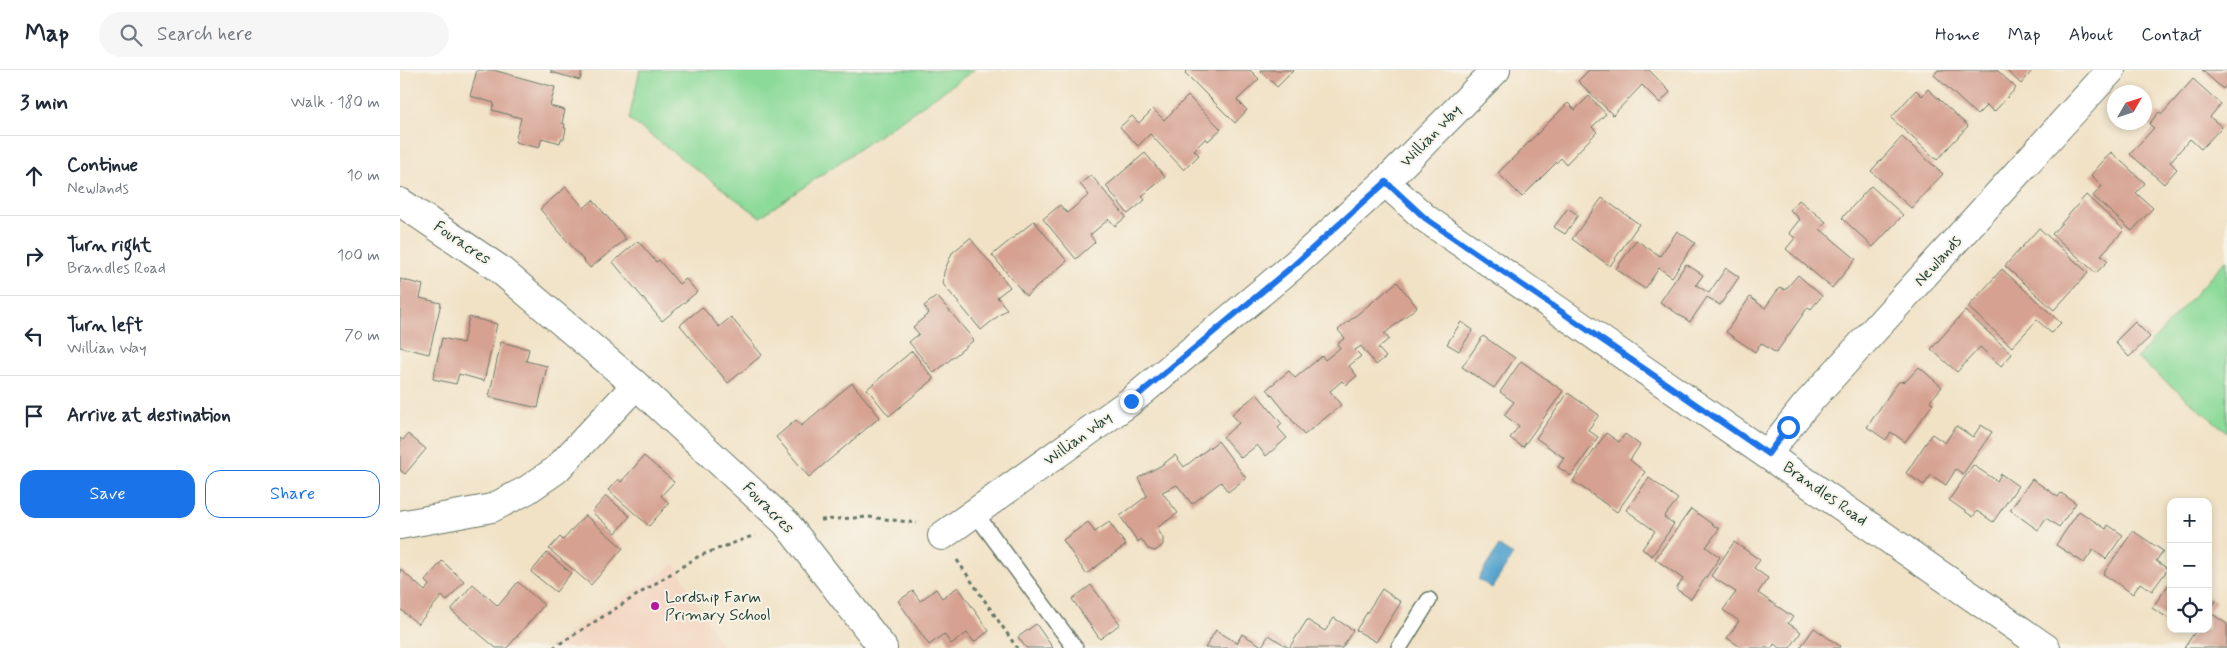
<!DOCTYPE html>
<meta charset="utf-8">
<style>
:root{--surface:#fff;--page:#f6f6f7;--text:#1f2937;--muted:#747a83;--line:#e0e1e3;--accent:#1a73e8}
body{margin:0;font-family:Mynerve,sans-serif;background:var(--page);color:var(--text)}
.controls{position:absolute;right:15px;bottom:15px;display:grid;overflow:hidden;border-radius:10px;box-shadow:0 2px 8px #0003}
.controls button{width:45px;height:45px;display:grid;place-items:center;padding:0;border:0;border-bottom:1px solid var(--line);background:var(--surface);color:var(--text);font:25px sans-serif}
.compass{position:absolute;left:1707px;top:15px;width:45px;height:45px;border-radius:50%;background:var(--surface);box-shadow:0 2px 8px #0003;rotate:51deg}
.stop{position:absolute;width:15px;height:15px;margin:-11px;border:4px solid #1a73e8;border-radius:50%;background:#fff}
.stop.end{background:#1a73e8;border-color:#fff;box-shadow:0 1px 5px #0008}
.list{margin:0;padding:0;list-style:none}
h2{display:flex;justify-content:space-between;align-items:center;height:65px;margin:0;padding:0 20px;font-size:21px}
h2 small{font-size:16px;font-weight:400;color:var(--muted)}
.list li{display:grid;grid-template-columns:32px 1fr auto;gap:15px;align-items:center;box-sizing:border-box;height:80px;padding:0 20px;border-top:1px solid var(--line)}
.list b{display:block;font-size:19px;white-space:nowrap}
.list p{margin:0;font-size:16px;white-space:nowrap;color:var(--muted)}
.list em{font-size:16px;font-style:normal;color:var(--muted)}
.actions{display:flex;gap:10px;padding:15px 20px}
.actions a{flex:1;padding:11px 0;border:1px solid var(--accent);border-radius:15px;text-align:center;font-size:18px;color:var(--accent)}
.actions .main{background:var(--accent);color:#fff}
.icon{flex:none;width:28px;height:28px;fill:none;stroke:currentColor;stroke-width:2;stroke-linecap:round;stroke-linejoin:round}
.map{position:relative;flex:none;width:1827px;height:578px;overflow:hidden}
header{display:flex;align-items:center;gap:30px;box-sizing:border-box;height:70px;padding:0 25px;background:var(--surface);border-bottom:1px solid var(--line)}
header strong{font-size:24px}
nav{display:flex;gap:28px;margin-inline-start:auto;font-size:18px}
.search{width:350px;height:45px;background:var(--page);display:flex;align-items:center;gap:12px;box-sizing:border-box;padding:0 18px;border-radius:28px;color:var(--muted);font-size:19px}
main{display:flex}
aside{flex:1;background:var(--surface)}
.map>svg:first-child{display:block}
.built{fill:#f3d4bf}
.green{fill:#8bda99;stroke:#558c66}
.water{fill:#54a3cd;stroke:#3a7080}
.building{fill:#d6a191}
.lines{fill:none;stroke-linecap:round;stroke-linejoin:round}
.service-casing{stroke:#687767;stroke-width:18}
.minor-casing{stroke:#687767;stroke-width:30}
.path{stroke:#687767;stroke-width:3;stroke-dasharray:4 4;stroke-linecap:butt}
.service{stroke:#fff;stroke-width:15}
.minor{stroke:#fff;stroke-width:28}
.route{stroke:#1a73e8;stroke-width:6}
.poi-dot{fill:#b5179e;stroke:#f7f3e8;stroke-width:2}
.labels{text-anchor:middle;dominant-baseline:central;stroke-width:4;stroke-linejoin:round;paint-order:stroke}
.street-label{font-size:16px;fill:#1f3d34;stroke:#f7f3e8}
.poi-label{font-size:16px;fill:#1f3d34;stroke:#f7f3e8;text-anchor:start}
</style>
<header>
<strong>Map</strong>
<div class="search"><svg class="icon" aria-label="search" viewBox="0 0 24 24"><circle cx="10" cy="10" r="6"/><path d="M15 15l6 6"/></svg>Search here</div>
<nav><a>Home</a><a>Map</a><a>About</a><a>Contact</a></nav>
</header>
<main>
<aside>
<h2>3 min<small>Walk · 180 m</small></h2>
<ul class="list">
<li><svg class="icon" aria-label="ahead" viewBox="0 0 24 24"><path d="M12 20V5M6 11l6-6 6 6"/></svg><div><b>Continue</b><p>Newlands</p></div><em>10 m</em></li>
<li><svg class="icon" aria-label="right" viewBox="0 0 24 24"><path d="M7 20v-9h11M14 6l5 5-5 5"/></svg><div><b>Turn right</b><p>Brandles Road</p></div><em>100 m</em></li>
<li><svg class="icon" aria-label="left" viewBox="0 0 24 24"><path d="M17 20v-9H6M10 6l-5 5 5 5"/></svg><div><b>Turn left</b><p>Willian Way</p></div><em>70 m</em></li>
<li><svg class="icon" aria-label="arrive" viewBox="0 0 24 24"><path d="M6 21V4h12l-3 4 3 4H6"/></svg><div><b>Arrive at destination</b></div></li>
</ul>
<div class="actions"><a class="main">Save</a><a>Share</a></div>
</aside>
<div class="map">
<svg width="1827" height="578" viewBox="0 0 1827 578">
<rect width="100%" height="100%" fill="#f7f3e8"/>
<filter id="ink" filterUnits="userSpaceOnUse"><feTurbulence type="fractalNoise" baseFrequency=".02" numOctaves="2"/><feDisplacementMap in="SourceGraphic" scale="10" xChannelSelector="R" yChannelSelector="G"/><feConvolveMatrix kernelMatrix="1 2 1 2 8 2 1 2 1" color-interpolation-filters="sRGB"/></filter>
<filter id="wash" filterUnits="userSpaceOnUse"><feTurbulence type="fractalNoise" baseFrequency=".0096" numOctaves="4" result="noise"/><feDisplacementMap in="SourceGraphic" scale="20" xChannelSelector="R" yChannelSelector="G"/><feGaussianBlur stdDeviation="1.12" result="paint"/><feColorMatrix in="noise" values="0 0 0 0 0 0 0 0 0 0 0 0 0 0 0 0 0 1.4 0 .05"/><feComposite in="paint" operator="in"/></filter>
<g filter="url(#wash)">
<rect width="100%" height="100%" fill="#f1e2c6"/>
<path class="built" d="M275,494L322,578H146Z"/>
<path class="green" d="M240,0H574L360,147L229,49Z
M1827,189V362L1737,288Z"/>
<path class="water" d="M1099,476L1113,485L1092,518L1078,509Z"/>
<g id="blocks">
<path class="building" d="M77,0H93L155,17L150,36L165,40L162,53L165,54L164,58H166L164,69H161L160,73L142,68L139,78L115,72L121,48L92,40L94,33L70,26Z
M151,0H182L180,10L151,2Z
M788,0H850L859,9L837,30L847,40L835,53L785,3Z
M860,0H894L877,17Z
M1189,0H1249L1270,22L1260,33L1242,15L1213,45L1178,11Z
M1538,0H1597L1616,18L1594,42L1587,35L1577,45L1534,5Z
M1606,0H1631L1632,1L1621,14Z
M1802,0H1827V15L1823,19Z
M1793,9L1821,34L1810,47L1822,57L1801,79L1790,69L1770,92L1777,99L1764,114L1730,84L1754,58L1749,54L1759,42L1762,44Z
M1528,19L1568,56L1537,90L1491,48L1516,20L1522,26Z
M788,26L821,59L808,71L806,68L794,80L799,85L784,100L750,64L738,76L720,57L732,46L739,53L753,39L764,50Z
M1189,26L1206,44L1192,57L1197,62L1166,94L1161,88L1122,127L1098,103L1168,33L1175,40Z
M1502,67L1543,104L1511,138L1471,101Z
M1711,82L1745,113L1736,123L1753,138L1732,161L1693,126L1702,116L1691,105Z
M745,83L765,107L742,126L745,130L728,144L706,116Z
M691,105L726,147L715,156L709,149L690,165L695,172L676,189L643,149L660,135L667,143L689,125L680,114Z
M1471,116L1503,145L1473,177L1442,148Z
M166,117L184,138L193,130L226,169L190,198L140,139Z
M1686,125L1724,160L1701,185L1708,191L1696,203L1652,164Z
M1202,128L1239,154L1210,196L1172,169Z
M1399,130L1426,152L1420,159L1456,189L1432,218L1386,179L1395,168L1389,163L1400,149L1390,140Z
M1168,138L1178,145L1165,164L1154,157Z
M634,151L667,191L626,226L592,185Z
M1639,158L1688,203L1654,240L1605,196Z
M1277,161L1295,173L1272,207L1259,198L1245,219L1216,199L1236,170L1260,186Z
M570,168L610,217L597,227L607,239L581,260L543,214L544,202L552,183Z
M238,171L256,192L259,190L279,214L286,209L297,222L262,251L213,192Z
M1286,194L1303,205L1296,215L1309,223L1326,198L1339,207L1320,235L1307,227L1290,252L1260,232Z
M1602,199L1661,253L1651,263L1637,250L1612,277L1568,237Z
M1398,205L1422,226L1411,239L1408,237L1376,283L1361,273L1355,282L1326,262L1350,227L1365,238L1380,217L1385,220Z
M0,209L23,215L20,228L41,233L29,284L0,277Z
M997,212L1017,237L984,264L989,269L978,278L986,287L976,295L961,276L955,280L961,286L949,296L957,306L946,315L942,311L930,321L941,335L904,365L867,319L889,301L895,308L922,286L925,290L940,278L937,274L945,268L938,260Z
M537,226L574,270L534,303L509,272L519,264L513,257L529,243L524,236Z
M302,237L319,257L331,247L362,285L328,313L280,255Z
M1565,241L1612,284L1601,296L1580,277L1557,302L1531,279Z
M69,247L97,254L84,311L59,304L56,314L33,309L42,268L63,273Z
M1061,252L1073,260L1059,281L1047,274Z
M1735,252L1750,267L1729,287L1715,272Z
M1083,266L1115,288L1094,318L1062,297Z
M101,272L129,279L126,291L147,296L138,338L89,327Z
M512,281L534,309L489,346L467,319Z
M1121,291L1163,321L1123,377L1110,368L1119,356L1104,345L1114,332L1100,322Z
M1519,297L1542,317L1530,331L1533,334L1505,372L1491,362L1486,370L1467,357L1493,319L1499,312L1506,311Z
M452,313L480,347L409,407L376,367L396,350L401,356Z
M1168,323L1199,345L1188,360L1198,367L1171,406L1158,397L1164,388L1136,368Z
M857,324L882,354L878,358L887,368L866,386L857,375L841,388L823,367L839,353L832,344Z
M1581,355L1592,362L1563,404L1556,399L1546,415L1531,405L1524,415L1506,403L1532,364L1545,373L1556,356L1573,367Z
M1206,363L1219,372L1225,364L1240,375L1230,390L1245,402L1217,442L1173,411Z
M8,364L26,379L5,404L0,400V368L3,370Z
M818,371L846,408L828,422L821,412L792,434L777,415L762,422L778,443L757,458L763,468V475L755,481L748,479L741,469L738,472L720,446L747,426L738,408L762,395L775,385L784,397Z
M244,386L274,412L261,426L269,433L249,456L208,420L218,409L221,412Z
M1573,395L1597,411L1601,404L1618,416L1593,452L1577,441L1573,447L1549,430Z
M1249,408L1278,429L1264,447L1274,454L1252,486L1242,479L1255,461L1226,440Z
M1632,409L1658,427L1661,423L1676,433L1659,457L1646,448L1638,460L1610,440Z
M206,426L230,446L216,463L192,442Z
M1291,439L1319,459L1306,477L1320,487L1291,529L1276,519L1283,509L1255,489Z
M1679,441L1706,459L1708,455L1723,465L1706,489L1693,480L1684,493L1656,475Z
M185,445L223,478L191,515L149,479L160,467L163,470Z
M688,452L695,462L709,452L726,475L686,504L663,470Z
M1733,461L1763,481L1756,491L1768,499L1752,521L1740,513L1733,524L1703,504Z
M1334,472L1360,490L1354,498L1368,508L1358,523L1393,547L1388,553L1401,562L1390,578H1380L1374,574L1372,578H1342L1327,568L1339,551L1323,540L1336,522L1311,506Z
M147,483L171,503L156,522L131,502Z
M42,491L64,511L47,531L42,526L18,554L0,539V499L25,521L29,515L25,511Z
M1771,511V550L1752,538Z
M118,512L144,535L107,578H96L51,540L73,514L98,536Z
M691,515L720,554L700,569L672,529Z
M558,517L589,561L574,572L567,563L551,574L544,564L529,575L498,531L513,521L520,531L536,519L542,528Z
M982,519L1001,532L976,572L956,560Z
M1808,526L1816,531L1809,542L1827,554V578H1784L1797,559H1808Z
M934,548L953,560L942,578H805L816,560L837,573L842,564L862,576L869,565L889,578L907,550L925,561Z
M636,554L653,578H626L618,567Z
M1414,558L1440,576L1439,578H1400Z"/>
</g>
</g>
<g filter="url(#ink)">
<use href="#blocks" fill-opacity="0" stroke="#687767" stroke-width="1"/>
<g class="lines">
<g class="service-casing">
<path id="service" d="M575,443L675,578
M999,578L1029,530"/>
</g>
<g class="minor-casing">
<path id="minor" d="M985,112L1025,148L1646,578
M0,132L98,198L236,315L386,453L483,578
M1367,384L1405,336L1711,0
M0,455L92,438L127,420L156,400L236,315
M542,466L731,331L894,195L985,112L1096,0"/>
</g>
<path class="path" d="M421,450L468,447L517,453
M557,490L617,578
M153,578L299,486L355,465"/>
<use href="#service" class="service"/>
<use href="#minor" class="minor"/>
</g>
</g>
<g class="lines" filter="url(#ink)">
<path class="route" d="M731,331L894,195L986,112L1025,148L1368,384L1388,357"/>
</g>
<circle class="poi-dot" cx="255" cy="536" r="5"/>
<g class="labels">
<g class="street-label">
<text transform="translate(1031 66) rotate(-46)">Willian Way</text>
<text transform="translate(62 173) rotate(34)">Fouracres</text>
<text transform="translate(1538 191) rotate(-48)">Newlands</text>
<text transform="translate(678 369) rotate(-36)">Willian Way</text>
<text transform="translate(1425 424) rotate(35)">Brandles Road</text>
<text transform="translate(368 438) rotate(45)">Fouracres</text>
</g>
<g class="poi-label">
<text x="265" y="527">Lordship Farm<tspan x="265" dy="18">Primary School</tspan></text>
</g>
</g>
</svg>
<div class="controls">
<button>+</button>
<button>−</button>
<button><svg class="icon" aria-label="locate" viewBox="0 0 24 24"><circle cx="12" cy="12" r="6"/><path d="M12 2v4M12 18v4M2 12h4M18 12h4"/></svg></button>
</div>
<svg class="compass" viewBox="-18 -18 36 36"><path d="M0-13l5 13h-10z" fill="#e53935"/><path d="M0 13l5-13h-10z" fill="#747a83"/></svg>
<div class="stop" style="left:1388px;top:357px"></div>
<div class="stop end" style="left:731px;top:331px"></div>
</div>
</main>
